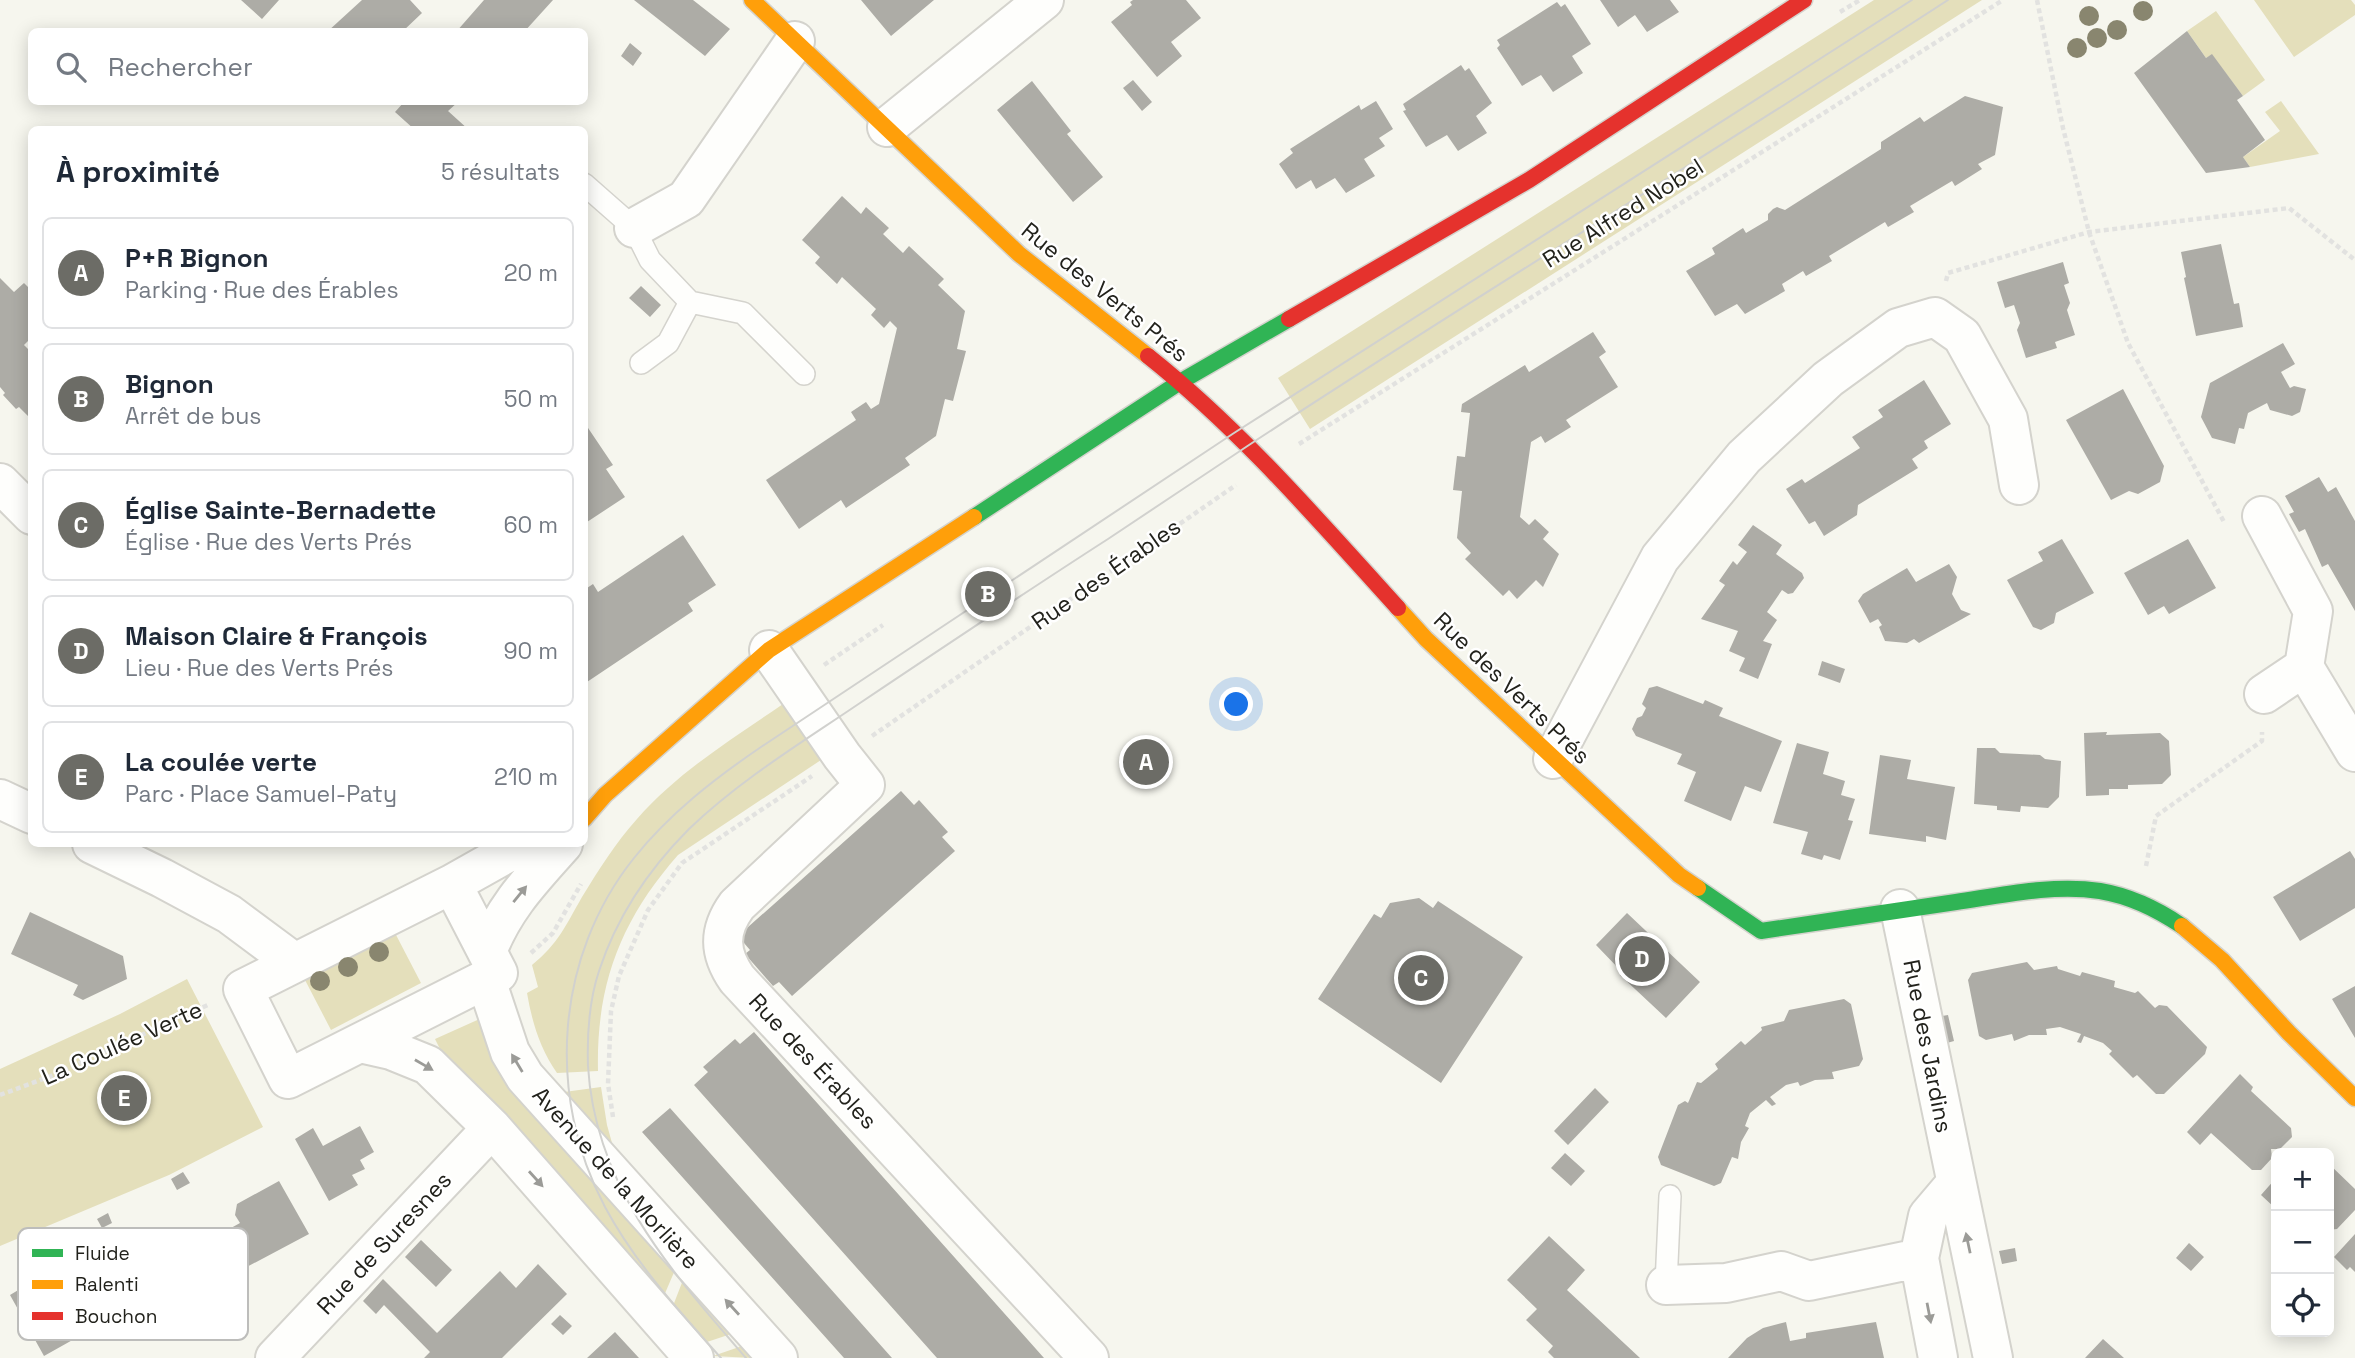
<!DOCTYPE html>
<html lang="fr">
<meta charset="utf-8">
<style>
:root{--surface:#fff;--page:#f6f6f7;--text:#1f2937;--muted:#747a83;--line:#e0e1e3;--accent:#6c6c66}
body{margin:0;font-family:"Space Grotesk",sans-serif;background:var(--page);color:var(--text)}
.controls{position:absolute;right:21px;bottom:21px;display:grid;overflow:hidden;border-radius:10px;box-shadow:0 4px 18px #0003}
.controls button{width:63px;height:63px;display:grid;place-items:center;padding:0;border:0;border-bottom:2px solid var(--line);background:var(--surface);color:var(--text);font:35px sans-serif}
.you{position:absolute;left:1237px;top:705px;width:24px;height:24px;margin:-18px;border:5px solid #fff;border-radius:50%;background:#1a73e8;box-shadow:0 0 0 10px #1a73e833}
.badge{display:grid;place-items:center;width:46px;height:46px;border-radius:50%;background:var(--accent);color:#fff;font-size:23px;font-weight:700}
.pin{position:absolute;translate:-50% -50%;border:4px solid #fff;box-shadow:0 2px 7px #0006}
.list{margin:0;padding:0;list-style:none}
h2{display:flex;justify-content:space-between;align-items:center;height:91px;margin:0;padding:0 28px;font-size:30px}
h2 small{font-size:23px;font-weight:400;color:var(--muted)}
.list li{display:grid;grid-template-columns:46px 1fr auto;gap:21px;align-items:center;box-sizing:border-box;height:112px;margin:0 14px 14px;padding:0 14px;border:2px solid var(--line);border-radius:10px}
.list b{display:block;font-size:26px;white-space:nowrap}
.list p{margin:0;font-size:23px;white-space:nowrap;color:var(--muted)}
.list em{font-size:23px;font-style:normal;color:var(--muted)}
.icon{flex:none;width:38px;height:38px;fill:none;stroke:currentColor;stroke-width:2;stroke-linecap:round;stroke-linejoin:round}
.map{position:relative;flex:none;width:2355px;height:1358px;overflow:hidden}
.search{position:absolute;background:var(--surface);box-shadow:0 4px 18px #0003;left:28px;top:28px;width:560px;height:77px;display:flex;align-items:center;gap:18px;box-sizing:border-box;padding:0 24px;border-radius:10px;color:var(--muted);font-size:26px}
.panel{position:absolute;background:var(--surface);box-shadow:0 4px 18px #0003;left:28px;top:126px;width:560px;height:721px;border-radius:10px}
.map>svg:first-child{display:block}
.green{fill:#e4dfbb}
.building{fill:#adaca6}
.lines{fill:none;stroke-linecap:round;stroke-linejoin:round}
.lane-casing{stroke:#d4d3cd;stroke-width:24}
.street-casing{stroke:#d4d3cd;stroke-width:42}
.fast-casing{stroke:#d4d3cd;stroke-width:19}
.slow-casing{stroke:#d4d3cd;stroke-width:19}
.jam-casing{stroke:#d4d3cd;stroke-width:19}
.path{stroke:#e2e2e0;stroke-width:4.5;stroke-dasharray:5 3.5;stroke-linecap:butt}
.lane{stroke:#fefefc;stroke-width:21}
.street{stroke:#fefefc;stroke-width:38}
.fast{stroke:#30b455;stroke-width:16}
.slow{stroke:#ff9f0a;stroke-width:16}
.jam{stroke:#e5322d;stroke-width:16}
.tram{stroke:#d1d1ce;stroke-width:2}
.tree{fill:#89866f}
.oneway{fill:#9b9b97}
.labels{text-anchor:middle;dominant-baseline:central;stroke-width:5;stroke-linejoin:round;paint-order:stroke}
.street-label{font-size:23px;fill:#22221c;stroke:#fff}
.key{fill:#fff;stroke:#bdbdbb;stroke-width:2}
.key-label{font-size:19px;fill:#22221c}
</style>
<div class="map">
<svg width="2355" height="1358" viewBox="0 0 2355 1358">
<rect width="100%" height="100%" fill="#f6f6ee"/>
<path class="green" d="M1874,0H1982L1310,429L1278,378Z
M2254,0H2351L2355,5V15L2294,57Z
M2216,11L2265,80L2243,96L2212,55L2206,58L2187,31Z
M2281,101L2319,154L2250,167L2243,157L2280,131L2265,112Z
M783,704L821,760L678,855C621,920 596,984 598,1071L557,1073C540,1049 532,1022 527,993L538,987L532,965C558,944 566,925 582,897C598,871 616,842 637,819C678,772 732,739 783,704Z
M395,933L421,983L331,1030L305,980Z
M187,979L263,1127L169,1175L0,1246V1069L120,1014Z
M484,1017L675,1270L663,1298L443,1055L435,1039Z
M601,1087L607,1125L619,1168L557,1093Z
M683,1280L731,1334L701,1344L671,1311Z
M742,1346L752,1358L713,1356Z"/>
<path class="building" d="M241,0H279L262,19Z
M362,0H410L422,13L402,32H327Z
M484,0H553L524,32H456Z
M634,0H693L730,29L705,56Z
M861,0H934L891,36Z
M1133,0H1186L1201,18L1171,42L1182,56L1157,77L1111,22L1132,5L1130,2Z
M1600,0H1670L1679,12L1647,32L1635,15L1618,27Z
M1557,2L1561,7L1565,4L1591,44L1572,56L1583,73L1553,92L1541,75L1522,86L1497,48L1500,45L1497,40Z
M2187,31L2206,58L2212,54L2243,96L2237,100L2265,140L2243,157L2250,167L2206,173L2134,73Z
M630,43L642,53L633,66L621,56Z
M1461,65L1465,71L1469,68L1492,103L1476,116L1487,133L1458,151L1447,135L1426,147L1403,111L1406,110L1403,104Z
M1133,80L1152,102L1142,111L1123,88Z
M1032,81L1071,131L1067,134L1103,177L1073,202L997,110Z
M1965,96L2003,107L1995,155L1978,164L1982,169L1955,186L1952,181L1910,206L1914,212L1888,227L1885,222L1829,256L1832,261L1806,276L1803,271L1782,284L1785,291L1745,314L1737,304L1715,316L1686,271L1715,254L1712,248L1743,228L1746,233L1768,220V214L1773,209L1777,207L1785,210L1881,149V142L1920,117L1924,122Z
M1376,101L1393,129L1379,138L1385,146L1364,159L1375,176L1346,193L1335,178L1316,189L1311,180L1296,189L1279,164L1293,153L1290,149L1359,105L1361,110Z
M404,102H458L448,111L469,130H415L395,112Z
M842,196L861,214L866,207L889,228L883,234L903,253L909,246L944,279L938,285L965,311L957,349L966,351L953,401L945,399L936,436L905,458L910,465L846,508L841,500L799,529L766,480L856,420L851,412L866,402L871,409L879,404L897,328L890,321L884,328L871,315L876,309L842,277L837,284L815,263L820,257L802,240Z
M2221,244L2234,304L2239,303L2243,327L2196,336L2184,278L2186,277L2181,252Z
M2063,262L2069,283L2064,285L2070,303L2067,310L2075,335L2055,342L2057,348L2026,358L2017,330L2020,323L2014,305L2005,308L1997,282Z
M0,278L14,292L24,283L32,291V337L24,345L32,353V420L19,407L16,409L3,395L5,393L0,387Z
M641,286L661,305L650,317L629,298Z
M1593,332L1606,352L1599,357L1618,387L1566,420L1571,427L1545,443L1541,436L1531,442L1520,517L1529,525L1535,519L1549,532L1543,539L1559,554L1543,587L1536,580L1517,599L1509,590L1503,596L1465,559L1471,553L1457,538L1462,491L1453,490L1457,456L1465,457L1470,413L1461,412L1462,404L1525,365L1529,372Z
M2283,343L2295,364L2281,372L2290,388L2294,386L2306,389L2300,412L2292,416L2270,410L2267,403L2248,413L2244,429L2239,428L2235,444L2212,438L2201,417L2210,383Z
M1924,380L1951,424L1924,441L1928,448L1912,459L1918,468L1858,505L1857,515L1824,536L1815,521L1809,524L1786,489L1802,479L1805,483L1860,448L1852,437L1883,417L1878,410Z
M2123,389L2164,466L2160,482L2138,494L2129,491L2111,500L2066,420Z
M584,422L613,465L606,469L625,497L584,524Z
M2319,477L2328,492L2336,487L2355,521V611L2328,564L2322,567L2305,529L2299,532L2289,514L2294,512L2285,496Z
M1753,525L1782,545L1776,554L1802,573L1804,578L1793,593L1788,594L1782,590L1767,612L1777,620L1763,641L1772,644L1758,679L1739,671L1745,658L1729,651L1738,631L1701,619L1725,585L1719,581L1733,561L1737,565L1747,552L1738,545Z
M683,535L716,585L688,603L693,611L584,684V590L593,584L598,592Z
M2062,539L2094,593L2056,613L2054,623L2041,630L2033,627L2007,580L2043,561L2038,552Z
M2188,539L2216,588L2169,614L2164,606L2148,615L2124,573Z
M1949,564L1957,577L1952,594L1961,610L1971,614L1919,643L1914,639L1907,643L1885,641L1879,627L1882,625L1878,619L1870,623L1858,601L1863,594L1907,568L1916,582Z
M1822,661L1845,669L1840,683L1818,675Z
M1657,686L1703,704L1705,700L1723,708L1719,716L1782,741L1761,792L1745,786L1731,821L1684,801L1696,772L1677,764L1682,754L1636,736L1632,729L1637,718L1642,716L1646,708L1642,704L1649,688Z
M2107,732L2106,735L2160,733L2169,741L2171,775L2162,784L2128,785V789H2109V795L2086,796L2084,733Z
M1797,743L1829,752L1823,774L1845,781L1841,795L1855,799L1848,820L1853,821L1840,860L1824,855L1822,860L1801,854L1808,832L1773,823Z
M1977,748H1995L2000,753L2040,755L2045,759L2061,761L2059,797L2048,808L2021,806L2020,812L1997,810V806L1974,804Z
M1880,755L1911,760L1907,779L1955,787L1946,840L1926,836V842L1869,834Z
M901,791L914,805L919,800L948,832L942,837L955,851L792,996L779,982L773,986L745,954L750,950L738,936Z
M2350,851L2355,859V908L2300,941L2273,897Z
M1419,898L1433,908L1438,901L1523,957L1441,1083L1318,999L1374,914L1381,918L1390,903Z
M30,912L123,956L127,979L83,1000L73,995L78,985L11,954Z
M1627,913L1700,982L1666,1018L1620,975L1622,972L1596,945Z
M2027,962L2034,970L2057,966L2058,969L2080,976L2082,972L2115,981L2114,987L2135,993L2138,991L2155,1008L2159,1005L2167,1006L2207,1047L2205,1054L2164,1094H2156L2137,1075L2133,1078L2109,1054L2112,1051L2103,1043L2084,1036L2081,1043L2077,1042L2081,1034L2060,1027L2046,1029L2047,1035H2029L2014,1041L2012,1034L1986,1040L1979,1036L1968,980L1972,973Z
M2355,986V1038L2332,999Z
M1844,999L1851,1004L1863,1059L1859,1066L1832,1072L1834,1079L1815,1080L1800,1086L1798,1082L1786,1085L1770,1097L1776,1104L1772,1106L1766,1100L1750,1113L1745,1126L1749,1128L1741,1142L1738,1159L1732,1157L1721,1183L1714,1186L1661,1165L1658,1157L1678,1105L1685,1101L1688,1103L1697,1082L1701,1083L1718,1069L1715,1064L1741,1041L1745,1045L1762,1030L1761,1027L1784,1021L1789,1010Z
M1948,1015L1954,1041L1947,1043L1942,1016Z
M754,1032L1044,1358H937L694,1085L708,1072L703,1067L735,1039L740,1044Z
M2240,1074L2253,1087L2251,1091L2291,1128L2292,1137L2280,1149H2271L2272,1158L2261,1170H2252L2211,1133L2200,1145L2187,1132Z
M1595,1088L1609,1102L1568,1145L1554,1131Z
M670,1108L892,1358H844L642,1132Z
M360,1126L374,1152L360,1160L365,1169L352,1175L358,1185L329,1201L295,1139L313,1128L323,1146Z
M1565,1153L1585,1171L1571,1186L1551,1168Z
M2329,1164L2355,1189V1210L2337,1229L2329,1230Z
M183,1172L190,1183L177,1190L171,1179Z
M2276,1178V1206L2275,1208L2261,1195Z
M279,1181L309,1234L243,1269L222,1233L240,1223L235,1215L237,1204Z
M108,1213L112,1223L102,1228L97,1219Z
M2355,1234V1272L2350,1267L2347,1270L2334,1257Z
M1549,1236L1585,1270L1567,1290L1640,1358H1554L1548,1352L1553,1346L1526,1320L1537,1309L1507,1280Z
M421,1240L452,1270L436,1287L405,1257Z
M29,1243L36,1259L25,1265L17,1249Z
M2189,1243L2204,1257L2191,1271L2176,1258Z
M2015,1248L2017,1261L2002,1264L1999,1251Z
M538,1264L567,1294L502,1358H424L430,1352L384,1305L376,1314L363,1301L383,1279L437,1333L500,1271L516,1288Z
M63,1267L69,1268L101,1324L44,1356L10,1295L30,1283L39,1300L51,1293L44,1282L46,1277Z
M560,1315L572,1326L563,1335L551,1324Z
M1786,1322L1790,1341L1806,1338V1333L1876,1322L1884,1358H1728L1747,1338L1763,1328Z
M615,1332L639,1358H587Z
M2103,1339L2124,1358H2085Z"/>
<g class="lines">
<g class="lane-casing">
<path id="lane" d="M584,184L634,228L650,260L690,302L743,313L804,374
M641,363L668,343L690,302
M1666,1285L1670,1196"/>
</g>
<g class="street-casing">
<path id="street" d="M887,127L1044,0
M634,228L686,199L795,41
M0,483L32,515
M2262,516L2313,611L2304,667
M769,650L842,756L865,785L737,905C718,931 719,953 737,979L1089,1358
M2264,694L2304,667L2355,752
M1553,759L1660,558L1744,457L1828,379L1898,328L1935,317L1962,336L2008,419L2019,485
M0,799L32,814
M92,844L162,878L229,914L295,963
M452,884L498,973L288,1079L243,989Z
M452,884L523,844
M1900,909L1993,1358
M487,952C504,907 532,879 563,844
M486,980L510,1052L525,1077L778,1358
M360,1043L391,1050L428,1065L492,1128L694,1358
M1666,1285L1726,1283L1781,1271L1809,1281L1919,1258
M275,1358L492,1128
M1938,1358L1919,1258L1928,1216L1956,1183"/>
</g>
<g class="fast-casing">
<path id="fast" d="M974,517L1180,382L1289,319
M1698,888L1761,931C1826,921 1891,912 1956,902C2003,895 2053,884 2100,891C2130,896 2157,909 2182,926"/>
</g>
<g class="slow-casing">
<path id="slow" d="M752,0L1019,254L1148,356
M1398,608L1426,639L1679,875L1698,888
M584,819L605,795L769,650L974,517
M2182,926L2222,960L2289,1033L2355,1098"/>
</g>
<g class="jam-casing">
<path id="jam" d="M1289,319L1529,180L1804,0
M1148,356C1241,430 1319,521 1398,608"/>
</g>
<path class="path" d="M2037,0L2063,128L2089,232L2128,343L2224,522
M1840,12L1860,0
M1946,281L1948,273L2089,232L2289,208L2355,260
M1299,444L2003,0
M824,665L883,625
M872,736L1236,485
M2146,866L2156,816L2262,741V732
M531,953L553,933L581,884
M0,1095L51,1076L210,1004
M613,1117L608,1084L611,1011L619,976L648,910L682,863L812,776"/>
<use href="#lane" class="lane"/>
<use href="#street" class="street"/>
<use href="#fast" class="fast"/>
<use href="#slow" class="slow"/>
<use href="#jam" class="jam"/>
<path class="tram" d="M721,1358C679,1311 635,1263 605,1207C546,1096 555,957 634,858C669,814 714,779 761,747L1234,433L1912,0
M746,1358C671,1271 595,1187 588,1066C587,1035 589,1001 599,971C617,916 648,870 689,829C740,780 801,743 860,703C942,648 1024,593 1108,539C1155,508 1202,476 1249,445C1480,293 1716,151 1948,0"/>
</g>
<g class="tree">
<circle cx="2143" cy="11" r="10"/>
<circle cx="2089" cy="16" r="10"/>
<circle cx="2117" cy="30" r="10"/>
<circle cx="2097" cy="38" r="10"/>
<circle cx="2077" cy="48" r="10"/>
<circle cx="379" cy="952" r="10"/>
<circle cx="348" cy="967" r="10"/>
<circle cx="320" cy="981" r="10"/>
</g>
<defs><path id="oneway-solid" d="M-6-.8H1V-3.2L6.5 0L1 3.2V.8H-6Z" transform="scale(1.75)"/></defs>
<g class="oneway">
<use href="#oneway-solid" transform="translate(520 894) rotate(-51)"/>
<use href="#oneway-solid" transform="translate(517 1063) rotate(-121)"/>
<use href="#oneway-solid" transform="translate(424 1065) rotate(30)"/>
<use href="#oneway-solid" transform="translate(536 1179) rotate(48)"/>
<use href="#oneway-solid" transform="translate(1968 1243) rotate(-102)"/>
<use href="#oneway-solid" transform="translate(732 1307) rotate(-132)"/>
<use href="#oneway-solid" transform="translate(1929 1313) rotate(79)"/>
</g>
<g class="labels">
<g class="street-label">
<text transform="translate(1623 213) rotate(-32)">Rue Alfred Nobel</text>
<text transform="translate(1105 292) rotate(39)">Rue des Verts Prés</text>
<text transform="translate(1106 574) rotate(-35)">Rue des Érables</text>
<text transform="translate(1512 688) rotate(44)">Rue des Verts Prés</text>
<text transform="translate(122 1043) rotate(-24)">La Coulée Verte</text>
<text transform="translate(1928 1046) rotate(79)">Rue des Jardins</text>
<text transform="translate(813 1061) rotate(47)">Rue des Érables</text>
<text transform="translate(616 1178) rotate(48)">Avenue de la Morlière</text>
<text transform="translate(384 1243) rotate(-47)">Rue de Suresnes</text>
</g>
</g>
<rect x="18" y="1228" width="230" height="112" rx="10" class="key"/>
<rect x="32" y="1249" width="31" height="8" fill="#30b455"/>
<rect x="32" y="1280" width="31" height="9" fill="#ff9f0a"/>
<rect x="32" y="1312" width="31" height="8" fill="#e5322d"/>
<g class="key-label">
<text x="75" y="1260">Fluide</text>
<text x="75" y="1291">Ralenti</text>
<text x="75" y="1323">Bouchon</text>
</g>
</svg>
<div class="controls">
<button>+</button>
<button>−</button>
<button><svg class="icon" aria-label="locate" viewBox="0 0 24 24"><circle cx="12" cy="12" r="6"/><path d="M12 2v4M12 18v4M2 12h4M18 12h4"/></svg></button>
</div>
<div class="you"></div>
<div class="pin badge" style="left:1146px;top:762px">A</div>
<div class="pin badge" style="left:988px;top:594px">B</div>
<div class="pin badge" style="left:1421px;top:978px">C</div>
<div class="pin badge" style="left:1642px;top:959px">D</div>
<div class="pin badge" style="left:124px;top:1098px">E</div>
<div class="search"><svg class="icon" aria-label="search" viewBox="0 0 24 24"><circle cx="10" cy="10" r="6"/><path d="M15 15l6 6"/></svg>Rechercher</div>
<section class="panel">
<h2>À proximité<small>5 résultats</small></h2>
<ul class="list">
<li><span class="badge">A</span><div><b>P+R Bignon</b><p>Parking · Rue des Érables</p></div><em>20 m</em></li>
<li><span class="badge">B</span><div><b>Bignon</b><p>Arrêt de bus</p></div><em>50 m</em></li>
<li><span class="badge">C</span><div><b>Église Sainte-Bernadette</b><p>Église · Rue des Verts Prés</p></div><em>60 m</em></li>
<li><span class="badge">D</span><div><b>Maison Claire &amp; François</b><p>Lieu · Rue des Verts Prés</p></div><em>90 m</em></li>
<li><span class="badge">E</span><div><b>La coulée verte</b><p>Parc · Place Samuel-Paty</p></div><em>210 m</em></li>
</ul>
</section>
</div>
